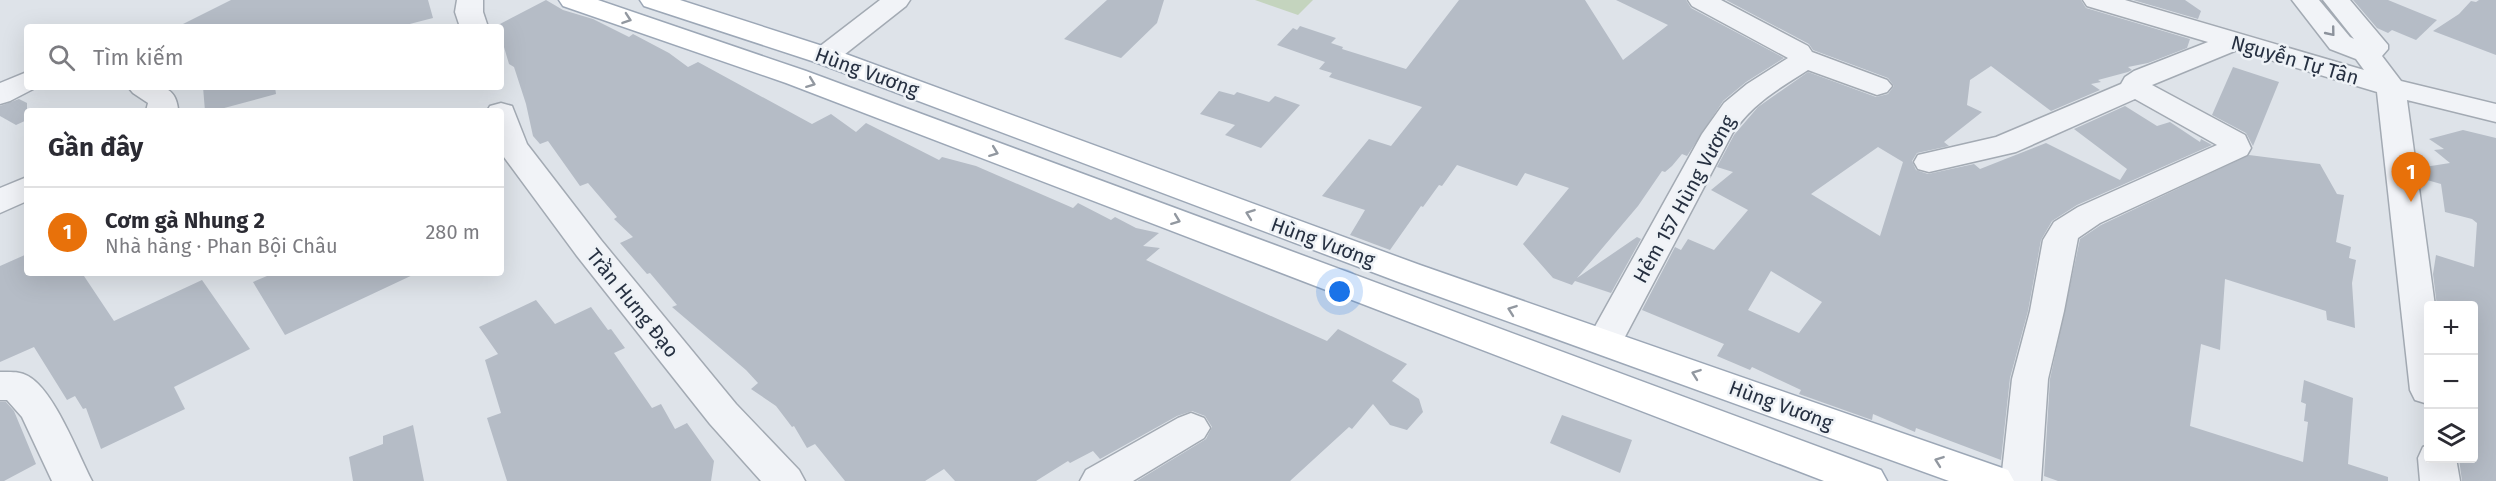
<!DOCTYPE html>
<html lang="vi">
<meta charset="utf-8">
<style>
:root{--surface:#fff;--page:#f2f2f3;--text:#2b2b33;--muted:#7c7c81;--line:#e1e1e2;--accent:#da3753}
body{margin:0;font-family:"Fira Sans",sans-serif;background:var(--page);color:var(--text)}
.controls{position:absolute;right:18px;bottom:18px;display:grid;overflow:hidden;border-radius:6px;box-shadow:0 6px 24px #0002}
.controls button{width:54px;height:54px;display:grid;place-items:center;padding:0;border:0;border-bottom:2px solid var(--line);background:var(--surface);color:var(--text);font:30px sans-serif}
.you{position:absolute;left:1340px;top:292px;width:21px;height:21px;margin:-15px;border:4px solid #fff;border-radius:50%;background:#1a73e8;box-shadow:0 0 0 9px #1a73e833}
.badge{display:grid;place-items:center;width:39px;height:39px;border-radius:50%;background:var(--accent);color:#fff;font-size:20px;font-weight:700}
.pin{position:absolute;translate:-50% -50px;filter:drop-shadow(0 2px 3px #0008)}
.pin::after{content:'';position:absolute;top:32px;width:21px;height:18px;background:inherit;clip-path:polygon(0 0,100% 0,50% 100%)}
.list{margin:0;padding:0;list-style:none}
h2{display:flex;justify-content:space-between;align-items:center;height:78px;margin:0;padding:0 24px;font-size:26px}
h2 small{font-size:20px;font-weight:400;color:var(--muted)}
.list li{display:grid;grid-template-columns:39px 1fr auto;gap:18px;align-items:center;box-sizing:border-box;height:90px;padding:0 24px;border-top:2px solid var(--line)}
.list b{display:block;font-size:22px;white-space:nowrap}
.list p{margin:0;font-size:20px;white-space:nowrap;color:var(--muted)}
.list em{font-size:20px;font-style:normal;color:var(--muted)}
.icon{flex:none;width:33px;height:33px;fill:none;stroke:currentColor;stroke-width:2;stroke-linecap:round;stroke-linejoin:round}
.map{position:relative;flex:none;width:2496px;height:481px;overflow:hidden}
.search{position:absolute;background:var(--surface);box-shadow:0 6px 24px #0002;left:24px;top:24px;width:480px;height:66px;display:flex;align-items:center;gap:15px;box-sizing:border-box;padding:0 21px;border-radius:6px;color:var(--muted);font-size:22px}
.panel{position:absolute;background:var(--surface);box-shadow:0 6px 24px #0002;left:24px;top:108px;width:480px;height:168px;border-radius:6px}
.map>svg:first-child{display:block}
.green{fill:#c4d4be}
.building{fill:#b5bcc6;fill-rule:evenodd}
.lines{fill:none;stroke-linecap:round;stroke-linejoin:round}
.minor-casing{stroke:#a3aab3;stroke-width:3}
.major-casing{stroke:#9ca7b6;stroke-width:3}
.minor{fill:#f1f3f7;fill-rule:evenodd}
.major{fill:#fff;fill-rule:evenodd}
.oneway{stroke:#9298a0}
.oneway2{stroke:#8c929c}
.labels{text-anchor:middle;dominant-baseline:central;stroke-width:5;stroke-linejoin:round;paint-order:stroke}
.street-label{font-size:20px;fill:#263041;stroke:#eef2f6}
</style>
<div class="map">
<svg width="2496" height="481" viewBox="0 0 2496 481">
<rect width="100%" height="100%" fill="#dee3e9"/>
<path class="green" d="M1255,0H1313L1298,15Z"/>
<path class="building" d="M231,0H428L433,18L398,27H177Z
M546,0L563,10L593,19L629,37L633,34L669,53L688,67L698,62L812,124L831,114L856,132L866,123L939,160L942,157L976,166L1073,208L1078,203L1111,220L1115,217L1136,228L1159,233L1143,246L1160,248L1146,260L1327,341L1338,329L1407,364L1392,381L1419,399L1423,412L1407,430L1390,425L1373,404L1352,429L1349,427L1290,481H1137L1206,439L1212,427L1205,416L1192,411L1177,416L1100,459L1093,451L1070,463L1068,461L1036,481H955L944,469L925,481H845L815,444L807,448L794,426L792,427L776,406L751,389L758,383L746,370L672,307L677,305L650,273L647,274L620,243L633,237L614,219L617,217L588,183L580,186L548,141L540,144L533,136L526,104L514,67L509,64L501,37V27L498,25Z
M1107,0H1164L1157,23L1121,58L1064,39Z
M1459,0H1585L1623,60L1668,25L1616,0H1686L1691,8L1784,58L1746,82L1723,101L1687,156L1682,154L1672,166L1665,172L1662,171L1638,206L1577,278L1637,237L1641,239L1611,293L1575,281L1572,285L1553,278L1523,244L1569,188L1525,173L1517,186L1457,165L1442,186L1439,185L1423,207L1421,206L1390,250L1350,235L1365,210L1322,196L1369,139L1391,146L1422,107L1329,77L1332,73L1319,69L1325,62L1277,45L1293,28L1297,30L1300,26L1336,38L1331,43L1343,47L1342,49L1406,69Z
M1726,0H2081L2086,8L2190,39L2187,48L2148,63L2128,67L2132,70L2128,72L2098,80L2101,82L2091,84L2100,90L2051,111L1991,66L1970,80L1967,105L1982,112L1944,142L1949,146L1917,153L1912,161L1916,170L1928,174L1974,164L1980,169L2046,143L2120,180L2127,169L2074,129L2125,106L2157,126L2170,122L2200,142L2201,139L2212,145L2077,205L2052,221L2041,240L2028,311L2010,378L2001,460L1916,428L1915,432L1873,414L1872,420L1799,394L1801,390L1752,367L1750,370L1717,356L1724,344L1642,310L1675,247L1681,250L1688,239L1714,250L1748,210L1711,190L1733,172L1717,167L1734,135L1758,107L1808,72L1876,97L1888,94L1894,86L1888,78L1813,50L1809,44ZM1878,147L1903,162L1880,236L1811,194ZM1771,271L1822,302L1799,333L1748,310Z
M2133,0H2185L2201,11L2198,19Z
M2353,0H2388L2437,20L2416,40L2392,30L2388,33L2377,28Z
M2479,0H2496V55L2433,31L2459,14L2471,1L2476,2Z
M2233,67L2279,82L2253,146L2246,133L2212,115Z
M203,87H275L276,94L213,111H205Z
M1219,91L1234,95L1237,92L1269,102L1275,96L1300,105L1261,148L1225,135L1235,125L1200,114Z
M19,99L27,103V120L16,125L0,116V106Z
M2463,130L2496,138V481H2462L2459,459H2474V306H2437L2433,274L2436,255L2474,267L2477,223L2472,219L2445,212L2441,184L2420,178L2418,168L2450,163L2434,150L2444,149L2429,139Z
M2249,155L2320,164L2337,194L2344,195L2336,242L2351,247L2349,258L2356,260L2352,283L2355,328L2327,320L2326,311L2225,279L2220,350L2201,344L2190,426L2303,462L2308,422L2304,421L2306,404L2301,402L2304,380L2353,398L2348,464L2388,477V481H2058L2044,476L2050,379L2080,239L2101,225Z
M27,254V273H82L114,321L202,280L250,349L174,387L185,409L101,449L86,408L83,409L75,396L67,400L34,347L0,362V266Z
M274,273H417L285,335L253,282Z
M536,300L555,324L591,307L608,330L611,329L625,348L614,353L652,408L661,404L675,429L687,423L714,461L711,481H507L487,418L501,413L485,360L498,354L479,327Z
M0,402H6L14,411L36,464L4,481H0Z
M1562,415L1632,440L1620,473L1550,443Z
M413,425L424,481H353L349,457L383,444V436Z"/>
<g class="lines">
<g class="minor-casing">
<path id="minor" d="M457,0H483V12L488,27H460L455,12Z
M880,0H910L906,6L835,62L825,64L815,62L811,56L815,50Z
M1688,0H1721L1808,46L1812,52L1887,80L1892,86L1887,92L1877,95L1808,70C1778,89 1752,104 1732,134L1618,350L1605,354L1592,350L1587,341L1702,134L1724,103L1747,84L1788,58L1692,6Z
M2083,0H2125L2364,70L2356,59L2330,49L2292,0H2319L2350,37L2354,39L2323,0H2350L2388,45V49L2382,56L2401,81L2496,104V122L2407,100L2435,306H2428V404L2415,400L2410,390L2377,92L2237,50L2152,85L2245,135L2251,148L2247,155L2100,223L2078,238L2064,311L2048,379L2041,481H2001L2012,379L2030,311L2043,240L2054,222L2078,207L2217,145L2135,99L2016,152L1929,172L1918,169L1914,162L1918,155L1996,137L2121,84L2125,77L2134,71L2208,42L2087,6Z
M27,72V87H37L10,101L0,104V83Z
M128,87C151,87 175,80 178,109L176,111H146L148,103L133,93Z
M501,103L512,106L527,144L601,240L736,404L799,470L805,481H761L710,424L577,256L501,153V111H487L490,106Z
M27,177V201L0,213V188Z
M0,372C9,372 20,371 28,376C54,390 78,454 92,481H52L22,417L7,400H0Z
M1191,413L1204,418L1210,428L1204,438L1133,481H1080L1086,470L1178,418Z
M2428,445V458H2456L2460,481H2420L2418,458L2423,447Z"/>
</g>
<g class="major-casing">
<path id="major" d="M559,0H598L806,71L1881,470L1887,481H1824L786,83L563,6Z
M640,0H680L835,50L1420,265L2008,470L2014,481H1949L1396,281L815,62L644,6Z"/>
</g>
<use href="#minor" class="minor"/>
<use href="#major" class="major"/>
</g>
<defs><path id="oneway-chevron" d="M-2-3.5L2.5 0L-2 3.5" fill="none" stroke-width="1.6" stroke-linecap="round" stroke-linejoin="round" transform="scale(1.5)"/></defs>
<g class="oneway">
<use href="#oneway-chevron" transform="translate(627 19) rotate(19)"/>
<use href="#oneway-chevron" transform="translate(811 83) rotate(21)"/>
<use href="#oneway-chevron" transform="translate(994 152) rotate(21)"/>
<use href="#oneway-chevron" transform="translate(1250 214) rotate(-160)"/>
<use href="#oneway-chevron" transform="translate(1176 220) rotate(21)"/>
<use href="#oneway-chevron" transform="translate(1512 310) rotate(-160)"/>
<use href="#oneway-chevron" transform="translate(1696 374) rotate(-160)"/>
<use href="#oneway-chevron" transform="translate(1939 461) rotate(-160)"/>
</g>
<use class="oneway2" href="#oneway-chevron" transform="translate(2331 32) rotate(51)"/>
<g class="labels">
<g class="street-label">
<text transform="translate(2295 60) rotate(16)">Nguyễn Tự Tân</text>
<text transform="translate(867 72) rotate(20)">Hùng Vương</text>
<text transform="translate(1684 199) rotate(-61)">Hẻm 157 Hùng Vương</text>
<text transform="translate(1323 242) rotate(20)">Hùng Vương</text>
<text transform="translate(633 303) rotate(51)">Trần Hưng Đạo</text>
<text transform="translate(1781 405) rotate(20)">Hùng Vương</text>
</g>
</g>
</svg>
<div class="controls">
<button>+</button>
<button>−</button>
<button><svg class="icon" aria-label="layers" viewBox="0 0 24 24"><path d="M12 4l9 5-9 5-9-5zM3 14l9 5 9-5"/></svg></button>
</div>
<div class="you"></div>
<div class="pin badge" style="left:2411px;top:202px;background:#e8710a">1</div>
<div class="search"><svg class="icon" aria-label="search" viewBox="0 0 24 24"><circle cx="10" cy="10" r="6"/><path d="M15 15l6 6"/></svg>Tìm kiếm</div>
<section class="panel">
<h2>Gần đây<small></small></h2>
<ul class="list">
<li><span class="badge" style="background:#e8710a">1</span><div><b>Cơm gà Nhung 2</b><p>Nhà hàng · Phan Bội Châu</p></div><em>280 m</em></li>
</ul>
</section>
</div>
